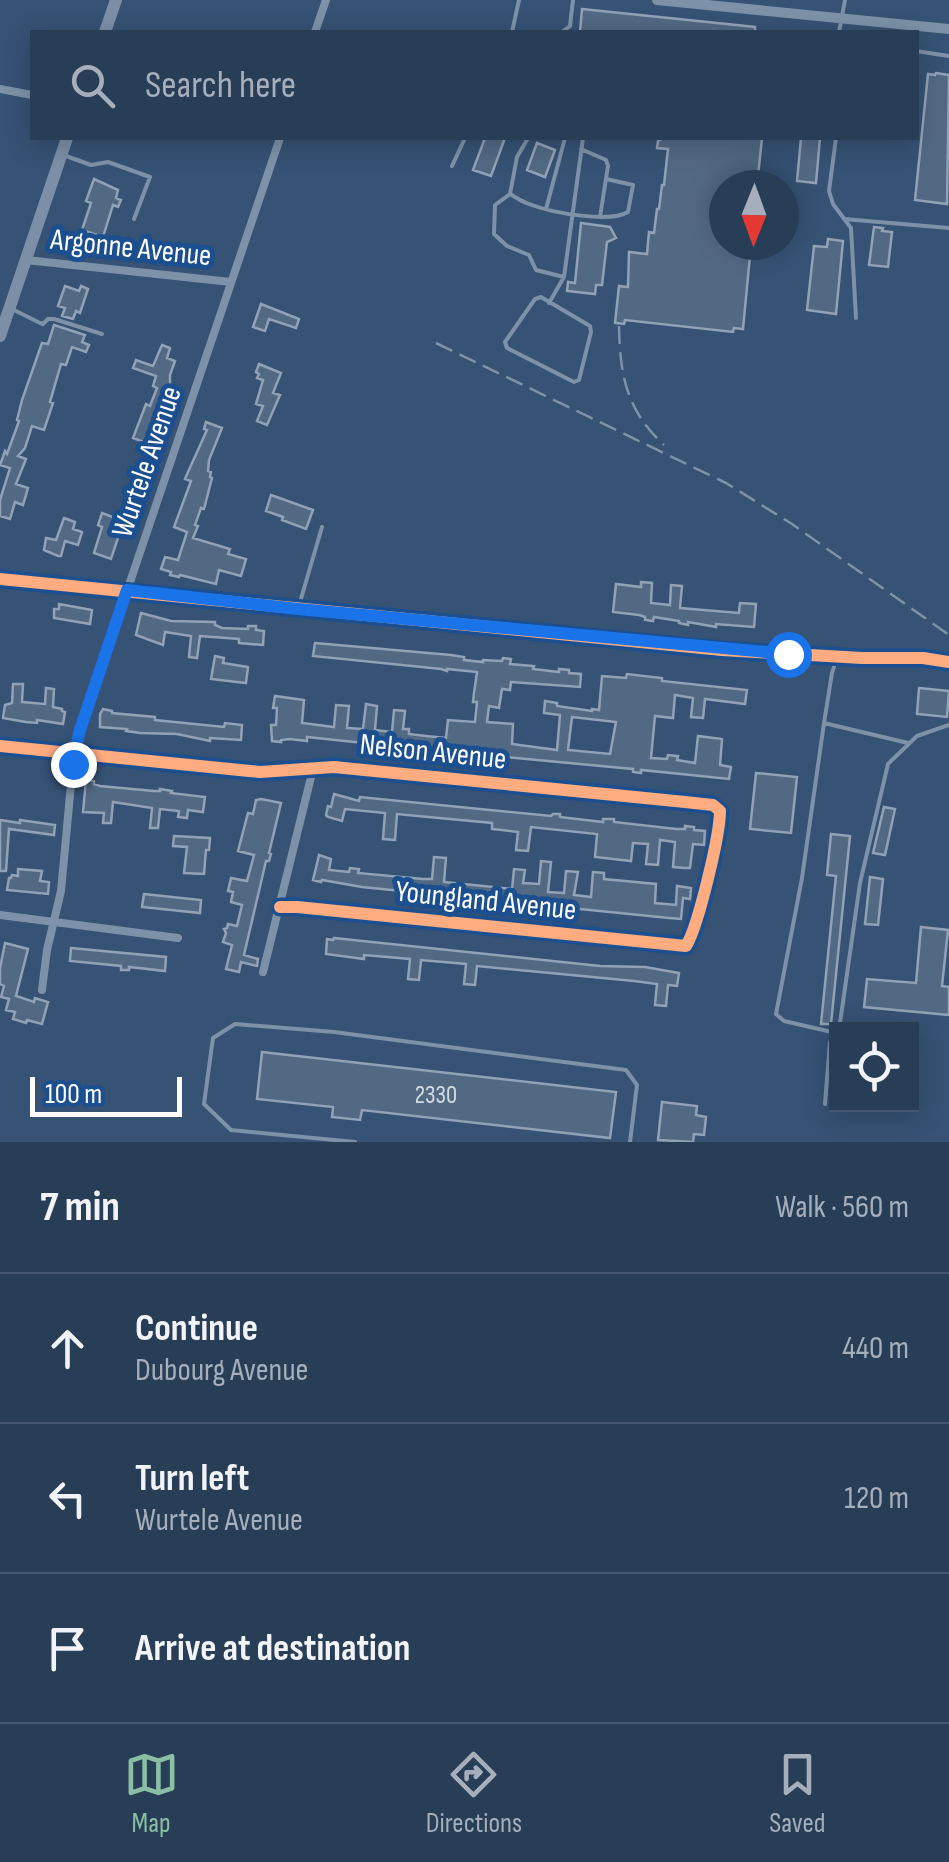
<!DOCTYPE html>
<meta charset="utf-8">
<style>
:root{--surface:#283e57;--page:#344961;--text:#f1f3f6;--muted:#a5aeba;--line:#44576d;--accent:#8abfa5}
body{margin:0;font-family:"Sofia Sans Condensed",sans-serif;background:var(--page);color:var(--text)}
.controls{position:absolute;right:30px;bottom:30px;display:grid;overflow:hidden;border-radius:0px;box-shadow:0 5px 25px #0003}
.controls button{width:90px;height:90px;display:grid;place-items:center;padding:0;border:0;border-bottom:2px solid var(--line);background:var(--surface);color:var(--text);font:50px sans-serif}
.compass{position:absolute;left:709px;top:170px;width:90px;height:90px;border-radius:50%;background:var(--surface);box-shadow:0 5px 25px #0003;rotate:181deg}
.scale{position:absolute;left:30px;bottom:25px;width:152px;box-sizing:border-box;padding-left:10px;border:5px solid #fff;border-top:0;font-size:28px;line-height:35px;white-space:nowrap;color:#fff;-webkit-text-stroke:8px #1b4f8f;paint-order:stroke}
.stop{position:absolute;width:30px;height:30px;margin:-22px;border:8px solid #1a73e8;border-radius:50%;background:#fff}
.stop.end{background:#1a73e8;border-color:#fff;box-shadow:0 2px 10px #0008}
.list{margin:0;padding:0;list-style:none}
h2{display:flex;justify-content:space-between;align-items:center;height:130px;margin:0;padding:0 40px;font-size:42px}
h2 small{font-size:32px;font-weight:400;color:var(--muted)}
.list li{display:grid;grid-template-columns:65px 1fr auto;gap:30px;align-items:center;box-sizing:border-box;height:150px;padding:0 40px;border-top:2px solid var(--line)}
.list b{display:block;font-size:38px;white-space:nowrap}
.list p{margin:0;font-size:32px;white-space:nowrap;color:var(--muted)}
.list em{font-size:32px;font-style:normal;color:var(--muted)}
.icon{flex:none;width:55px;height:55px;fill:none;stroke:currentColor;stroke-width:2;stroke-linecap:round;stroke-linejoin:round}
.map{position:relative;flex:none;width:949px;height:1142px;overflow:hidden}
.search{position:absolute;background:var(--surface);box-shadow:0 5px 25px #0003;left:30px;right:30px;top:30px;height:110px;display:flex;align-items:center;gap:25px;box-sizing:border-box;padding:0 35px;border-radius:0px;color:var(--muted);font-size:38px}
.sheet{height:580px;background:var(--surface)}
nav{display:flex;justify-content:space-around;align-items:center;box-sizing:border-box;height:140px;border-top:2px solid var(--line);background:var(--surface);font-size:28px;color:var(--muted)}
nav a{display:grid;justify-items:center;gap:5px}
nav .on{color:var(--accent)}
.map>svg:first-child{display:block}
.building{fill:#526984;stroke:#92a2b6;stroke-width:2.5;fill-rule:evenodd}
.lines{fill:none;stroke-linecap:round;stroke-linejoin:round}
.service{stroke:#7d92a8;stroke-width:4}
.minor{stroke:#7d92a8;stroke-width:8}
.tertiary{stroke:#7d92a8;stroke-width:10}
.primary{stroke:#7d8ea7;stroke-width:12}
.rail{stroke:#7e92a7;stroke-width:2.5;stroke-dasharray:18 8;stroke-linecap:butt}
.cycleway-casing{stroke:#1b4f8f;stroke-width:19}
.cycleway{stroke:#ffac80;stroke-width:12}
.route{stroke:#1a73e8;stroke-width:12}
.labels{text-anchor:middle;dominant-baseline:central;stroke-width:10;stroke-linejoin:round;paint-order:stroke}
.number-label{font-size:25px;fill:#d4dae0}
.street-label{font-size:30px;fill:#fff;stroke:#1b4f8f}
</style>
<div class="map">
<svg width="949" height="1142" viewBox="0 0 949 1142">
<rect width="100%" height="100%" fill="#365274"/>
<path class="building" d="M582,9L755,27V32H580Z
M936,73L949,75L947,204L915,200L928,74L935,75Z
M485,138H505L491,176L473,170Z
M664,138H762L757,185H724V245H751L743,329L734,328L733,332L625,320L624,324L615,323L619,286L628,287L629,252L647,254L649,232L654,233L657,209H659L662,185H664L668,149L657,148L658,141Z
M801,138H820L816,183L797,181Z
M537,143L555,150L545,177L527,170Z
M94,179L118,190L116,198L121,200L118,207L113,205L103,237L82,230L91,203L86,201Z
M581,223L610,227L616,238L607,242L602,285H596L595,294L567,291L568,282L575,283Z
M874,227L883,228L882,231L892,232L888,267L869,265Z
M828,239L843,241L836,314L807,310L814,246L827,247Z
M65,286L79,291L81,286L88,289L80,313L76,311L73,319L62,316L65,308L58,306Z
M261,304L299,319L296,328L269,319L265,331L253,327Z
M54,325L85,335L82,342L89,345L86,352L72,347L66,365L61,364L50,402L53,403L44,430L32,426L25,448L18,456L26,459L16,484L28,488L23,505L15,502L10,519L0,516V500L10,468L0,465L5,451L7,454L19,421L17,420L22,400L42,343L48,344Z
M162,345L170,348L167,358L175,361L170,375V389L163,410L168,412L155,444L152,443L151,445L133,438L146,404L150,406L157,388L153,386L156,376L133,368L136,360L153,366Z
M259,364L281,373L273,393L280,395L267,425L257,421L263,406L256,404L263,380L257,378L259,374L256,372Z
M206,422L222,428L209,460L208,471L211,472L210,477L212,478L204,509L201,508L195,525L198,526L193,538L230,549L228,554L246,559L241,576L219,570L216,584L180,575L179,577L170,575L171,572L161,569L165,557L178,560L187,532L174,527L191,481L185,479L188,472L207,430L204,429Z
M271,495L313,510L306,529L282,520L283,517L266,511Z
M102,513L121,520V522L123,523L111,559L94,553L102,527L98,525Z
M64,518L75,522L73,529L82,532L78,545L65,541L61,556H58L44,550L46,538L56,540Z
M641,582L652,583L651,603L670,605L671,585L682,586L680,608L739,613L740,603L756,604L754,627L716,624V627L688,622V625L679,623V621L654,617L653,621L645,620V617L639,615L613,612L616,584L641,587Z
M59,604L92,610L90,624L54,618V609H59Z
M141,613L171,621L215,622V625L222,628L248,629V626H256V630L264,631L263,645L239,643V639L200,636L197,658L189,657L191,636L165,632L163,645L136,635Z
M315,643L451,655L464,657V660L483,662V660L502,661L503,658L511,659L510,664L534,666L533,669L559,672V669L569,670V673L581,674L580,687L511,682L510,690L502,689L499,708L489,706L487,722L513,724L512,744L557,750L560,715L544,713L545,701L557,703V706L592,711V709L599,710L602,676L626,678L627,674L662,678V681L747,690L745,704L705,699L703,718L691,717L693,698L675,695L673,718L655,716L651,758L667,759L668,755L678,756L677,760L695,763L698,736L722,739L720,765L731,767L729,779L641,770V773L633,772V769L622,768L452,752L451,755L442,754V751H413V748L335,740L307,737V741L290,739L281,740V742L272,741L271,725H276L277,708H273L275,696L304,700L302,723L334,727L336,705L349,706L347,728L363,729L366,704L377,706L375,730L392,732L394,710L405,711L403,729H409V734L426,736L446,738L448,720L475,722L477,702H473L474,693L477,672L447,669V671L441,669L313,656ZM572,717L616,722L610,754L568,750Z
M215,656L224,658L223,663L248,667L246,683L211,679Z
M13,684H23L22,702L45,704L46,688L54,689L53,707L62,709V711L65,712L63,724L37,720V723L26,722L3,718L5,705L12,703Z
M919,688L949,691L947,717L917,714Z
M103,709L112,711V713L155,717V720L224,727L225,723L242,725L241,740L210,738V741L177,734L140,733L126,731L127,729L100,727V714Z
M756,773L797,777L791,833L750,829Z
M86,780L94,781V784L100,786L154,791H160V789L172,791L171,793L205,797L203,812L188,810L187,818L178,817L179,811L160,809L158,828H150L152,808L113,802L111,823H103L104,813L83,812Z
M334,794L359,801L360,797L551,816L553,814H560V817L603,822V819H614V822L676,829H685V826L694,827V830L705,831L704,845L693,844L690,868H685L673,867L675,842L660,840L658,865L646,864L648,844L633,843L631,861L595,857L597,834L531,827L528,851L516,850L518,832L492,829V823L397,814L395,840L383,839L385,813L345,809L342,821L328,817L326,815L328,806L331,807Z
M261,799L281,803L269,853L271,854L269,861H266L244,955L258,959L257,966L241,962L239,972L226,969L232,945L223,942L226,933L224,929L227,928L228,924L237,926L242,905L231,902L233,892L228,891L231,878L247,881L254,855L238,851L248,813L253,814L256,800Z
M884,807L895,809L885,855L873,853Z
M0,820L20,823V820L55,825L54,835L9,829L6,871H0Z
M831,834L850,836L831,1024H821L836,876L827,875Z
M174,836L210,838L209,850H206L204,874L184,873L187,847L173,846Z
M319,855L331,859L329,870L349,872L350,868L359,869L358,873L423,879H432L434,857L446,858L444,882L512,889L514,869L525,870L523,883L539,884L541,861L551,862L548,892L564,893L566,871L578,872L574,895L591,897L593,872L604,873V879L656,884L655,903L676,905L677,886L691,888L690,899L683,898L681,919L669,918L362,887L322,880L321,882L313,880Z
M18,869L42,871L40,881L49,882L48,894L7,890L9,878H11L12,875L18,876Z
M870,877L883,879L878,925L865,924Z
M144,894L201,900L200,913L142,907Z
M921,927L948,930L942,986L949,987V1015L864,1007L867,979L916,983Z
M334,938L600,966L645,967L679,973L677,986L668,985L666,1006L655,1005L657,984L634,981L477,966L475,985L464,984L466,964L421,960L419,980L408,979L410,959L364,955V959L326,954L327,939L333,940Z
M5,943L28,949L16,996L34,1002L35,998L48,1002L42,1024L27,1020L26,1023L13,1019L15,1012L6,1010L9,999L1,997L4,986L0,984V968Z
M71,948L166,957L165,971L129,967V970H121V966L70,961Z
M262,1052L616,1092L610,1138L362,1110L360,1120L332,1117L333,1107L257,1099Z
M662,1102L697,1106L696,1115L706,1117L704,1135L694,1134L693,1142L658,1140Z"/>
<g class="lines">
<path class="service" d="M512,32L519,0
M562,32L570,26L573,0
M839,32L845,0
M916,51L949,56
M528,138L517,157L510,194C517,198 524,203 532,205C553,213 610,223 628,212L633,185L606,179
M836,138L829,191L833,204L851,228L856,318
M581,149L606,160L608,166L600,217
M66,156L91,165L108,162L150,177L134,219
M452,166L465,138
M510,194L495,205L494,234L507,246L529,255L536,270L564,277L583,138
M546,209L565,138
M844,219L949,228
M541,297L590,326L591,332L579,380L574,382L507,348L505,342L535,299Z
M549,303L564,277
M14,310L40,323L43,324L48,319H54L102,334
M298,609L322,527
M837,657L832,673L824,723L908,743
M824,723L802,878L776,1014L784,1021L836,1033
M839,1030L860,883L888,764L917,736L949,725
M825,1104L830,1042L836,1033
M355,1142L231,1130L204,1104L213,1038L235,1024L334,1032L626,1070L637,1085L630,1142"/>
<path class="minor" d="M315,32L326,0
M0,89L32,95
M26,260L231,282
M0,579L722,650L862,658H923L949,662
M0,746L260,772L334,767L685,802L713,805L720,811C720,835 698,927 686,946L297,907H280
M0,915L178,938
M263,972L313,769
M42,990L47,950L61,891L74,752L79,733L280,138"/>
<path class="tertiary" d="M657,0L949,29"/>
<path class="primary" d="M105,32L116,0
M0,336L67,138"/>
<path class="rail" d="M619,326C620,375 626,410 664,445
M436,343L726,483L792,524L949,635"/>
<g class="cycleway-casing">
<path id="cycleway" d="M0,579L722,650L862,658H923L949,662
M0,746L260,772L334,767L685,802L713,805L720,811C720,835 698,927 686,946L297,907H280"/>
</g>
<use href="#cycleway" class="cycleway"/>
</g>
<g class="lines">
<path class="route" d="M73,764L79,733L127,590L298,609L788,654"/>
</g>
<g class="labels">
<g class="number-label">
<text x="436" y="1095">2330</text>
</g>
<g class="street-label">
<text transform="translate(131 248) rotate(6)">Argonne Avenue</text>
<text transform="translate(147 462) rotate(-71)">Wurtele Avenue</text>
<text transform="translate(433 752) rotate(6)">Nelson Avenue</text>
<text transform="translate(486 901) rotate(6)">Youngland Avenue</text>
</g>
</g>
</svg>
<div class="controls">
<button><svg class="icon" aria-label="locate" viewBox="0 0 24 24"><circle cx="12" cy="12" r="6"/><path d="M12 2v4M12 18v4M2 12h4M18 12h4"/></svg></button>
</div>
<svg class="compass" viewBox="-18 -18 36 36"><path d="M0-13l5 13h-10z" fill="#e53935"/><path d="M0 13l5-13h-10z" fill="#a5aeba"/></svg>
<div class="scale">100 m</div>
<div class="stop" style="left:788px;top:654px"></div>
<div class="stop end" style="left:73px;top:764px"></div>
<div class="search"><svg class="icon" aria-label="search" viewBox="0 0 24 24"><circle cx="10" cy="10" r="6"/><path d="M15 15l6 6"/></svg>Search here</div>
</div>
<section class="sheet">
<h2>7 min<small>Walk · 560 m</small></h2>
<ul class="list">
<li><svg class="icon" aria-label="ahead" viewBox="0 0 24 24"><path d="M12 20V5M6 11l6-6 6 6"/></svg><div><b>Continue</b><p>Dubourg Avenue</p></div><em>440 m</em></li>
<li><svg class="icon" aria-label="left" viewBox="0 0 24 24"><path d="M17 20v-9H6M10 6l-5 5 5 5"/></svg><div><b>Turn left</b><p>Wurtele Avenue</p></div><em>120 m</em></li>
<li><svg class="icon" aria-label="arrive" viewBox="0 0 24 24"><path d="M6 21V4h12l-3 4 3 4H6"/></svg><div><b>Arrive at destination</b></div></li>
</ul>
</section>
<nav>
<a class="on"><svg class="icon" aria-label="map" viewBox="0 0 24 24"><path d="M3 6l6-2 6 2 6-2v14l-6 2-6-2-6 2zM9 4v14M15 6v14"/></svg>Map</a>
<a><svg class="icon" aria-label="directions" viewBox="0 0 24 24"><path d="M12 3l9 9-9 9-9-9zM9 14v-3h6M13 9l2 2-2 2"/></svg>Directions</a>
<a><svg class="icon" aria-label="saved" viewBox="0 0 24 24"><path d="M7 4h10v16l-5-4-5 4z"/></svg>Saved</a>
</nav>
